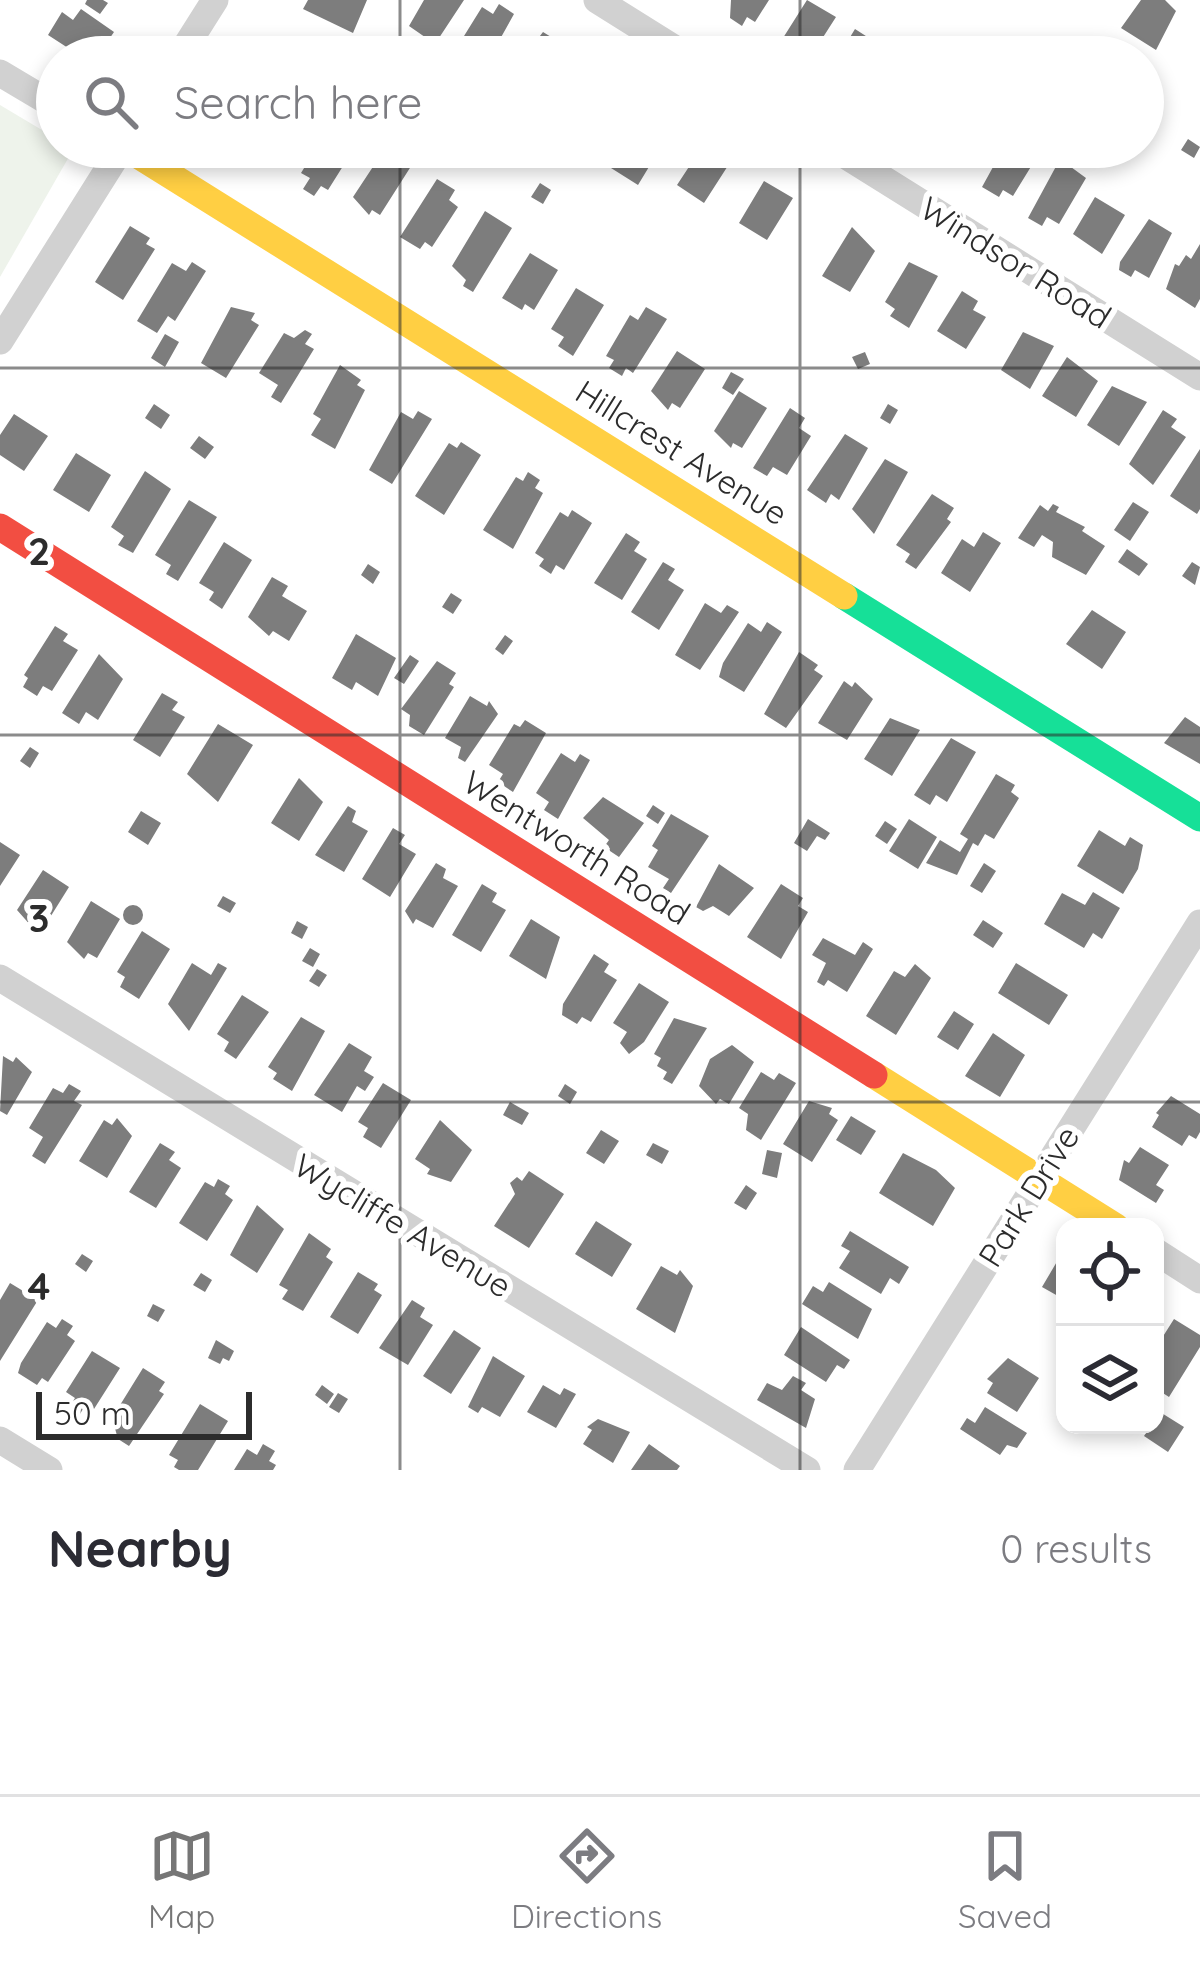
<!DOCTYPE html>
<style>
:root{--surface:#fff;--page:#f2f2f3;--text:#2b2b33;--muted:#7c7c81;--line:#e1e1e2;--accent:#767676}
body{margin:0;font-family:Quicksand,sans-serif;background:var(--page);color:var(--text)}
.controls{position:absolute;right:36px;bottom:36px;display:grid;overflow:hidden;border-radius:24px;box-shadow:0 6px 18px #0003}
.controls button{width:108px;height:108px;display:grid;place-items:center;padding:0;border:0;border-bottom:3px solid var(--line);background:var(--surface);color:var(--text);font:60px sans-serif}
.scale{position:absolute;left:36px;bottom:30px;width:216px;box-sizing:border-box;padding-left:12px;border:6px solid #2c2c2c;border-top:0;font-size:33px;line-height:42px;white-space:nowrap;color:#2c2c2c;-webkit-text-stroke:9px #fff;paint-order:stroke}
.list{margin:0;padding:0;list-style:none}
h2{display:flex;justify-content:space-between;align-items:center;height:156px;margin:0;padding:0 48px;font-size:51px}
h2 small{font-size:39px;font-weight:400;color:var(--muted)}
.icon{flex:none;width:66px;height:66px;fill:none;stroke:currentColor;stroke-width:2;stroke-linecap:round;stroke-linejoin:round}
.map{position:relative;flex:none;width:1200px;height:1470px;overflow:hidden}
.search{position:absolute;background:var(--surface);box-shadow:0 6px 18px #0003;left:36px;right:36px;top:36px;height:132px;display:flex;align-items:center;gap:30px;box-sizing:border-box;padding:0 42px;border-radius:66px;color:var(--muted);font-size:45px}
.sheet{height:324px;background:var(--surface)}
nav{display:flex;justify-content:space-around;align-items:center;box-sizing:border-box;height:168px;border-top:3px solid var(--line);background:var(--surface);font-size:33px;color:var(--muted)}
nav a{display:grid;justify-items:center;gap:6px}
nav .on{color:var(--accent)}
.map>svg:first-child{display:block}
.green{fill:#eef3eb}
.building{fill:#7d7d7d}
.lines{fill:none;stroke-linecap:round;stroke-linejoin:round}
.street{stroke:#d1d1d1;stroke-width:27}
.fast{stroke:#16e098;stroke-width:27}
.slow{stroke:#ffcf43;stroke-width:27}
.jam{stroke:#f24e42;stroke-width:27}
.grid{fill:none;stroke:#2c2c2c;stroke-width:3;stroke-opacity:0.55}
.labels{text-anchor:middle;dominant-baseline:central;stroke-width:12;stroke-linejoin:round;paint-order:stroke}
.street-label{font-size:33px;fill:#2c2c2c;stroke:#fff}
.grid-label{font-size:39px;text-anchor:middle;font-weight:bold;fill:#2c2c2c;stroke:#fff;stroke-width:12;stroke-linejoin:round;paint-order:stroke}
</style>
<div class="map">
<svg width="1200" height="1470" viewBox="0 0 1200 1470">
<rect width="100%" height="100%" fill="#fff"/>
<path class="green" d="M0,105L57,139V147L70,155L0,277Z"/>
<path class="building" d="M87,0H103L108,3L100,14L85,4Z
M308,0H367L353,33L303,9Z
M424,0H464L435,44L409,26Z
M731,0H769L755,22L747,17L742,26L730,18Z
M807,0L836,17L811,56L791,57L797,47L783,38Z
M1141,0H1165L1176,11L1156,50L1121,28Z
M499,4L514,14L490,57H451L482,7L493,14Z
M81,9L114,32L97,57H82L48,35L62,12L73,20Z
M855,29L883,47L877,57H838Z
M543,32L556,40L551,48L564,57H524Z
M1188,139L1200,147L1194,158L1181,150Z
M259,147H284L285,155L279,164Z
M317,147H355L328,190L321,186L314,196L303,189L310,178L301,173Z
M386,147L415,160L380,215L372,210L369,215L353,197Z
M623,147H661L638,185L611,168Z
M702,147H721L718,152L731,161L704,203L677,185Z
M938,147H967L957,159Z
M1004,147L1032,165L1013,196L1003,190L999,197L982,187Z
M1060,159L1086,178L1059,224L1047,217L1042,226L1028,218Z
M437,179L455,190L449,200L458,207L432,247L425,242L420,249L400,237Z
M764,181L793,198L767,240L739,223Z
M540,183L551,190L543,204L531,197Z
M1095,197L1125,215L1102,254L1073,234Z
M485,211L512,228L473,292L463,286L466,280L452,266Z
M1149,219L1172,233L1149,278L1135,270L1131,277L1119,270L1120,262Z
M130,226L150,238L146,244L155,249L123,300L95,282Z
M852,227L875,251L850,292L822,276Z
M1200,244V299L1195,308L1166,289L1175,264L1179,266L1186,255L1191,259Z
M530,253L558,270L534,310L525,304L522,310L502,298Z
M192,262L206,271L175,321L168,316L157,333L137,321L172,263L186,271Z
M909,262L938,276L909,328L890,316L895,309L885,302Z
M576,288L604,305L573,356L558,346L564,337L551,329Z
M962,291L978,301L973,310L986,317L966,349L937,331Z
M231,307L255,313L251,320L259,325L226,378L201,363Z
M646,307L667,319L633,373L626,368L622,376L609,368L614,360L606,356L630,315L638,320Z
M305,330L312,334L305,344L314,349L281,403L271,397L278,385L259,373L284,333L294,338Z
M1023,332L1054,346L1030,389L1001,370Z
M165,334L179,342L165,367L151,358Z
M677,351L705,369L680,408L672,403L668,410L651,391Z
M865,352L870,364L858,369L852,357Z
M1067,357L1098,381L1076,417L1042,396Z
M340,365L361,380L357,385L365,390L335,449L311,435L321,419L313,414Z
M731,372L744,379L733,395L722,388Z
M1112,386L1147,402L1119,446L1087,425Z
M739,391L767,408L742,448L733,443L731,448L714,431Z
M154,404L170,415L161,429L145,418Z
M888,404L898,410L890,424L880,418Z
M790,408L805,418L799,428L811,436L787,475L773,467L767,476L753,468Z
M1163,410L1177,419L1171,427L1186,437L1153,485L1129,464Z
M418,411L432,419L392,484L369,470L401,412L413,419Z
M14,414L48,436L24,471L0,455V435Z
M845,434L868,448L839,500L831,494L826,503L807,490Z
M199,436L214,447L205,459L190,448Z
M461,442L481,455L444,515L415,496L449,443L457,448Z
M1200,449V509L1197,514L1170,496Z
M76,453L111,475L89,512L53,490Z
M885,459L908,472L874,534L852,509Z
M145,471L171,489L133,553L118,545L124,536L111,527Z
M528,472L540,480L535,488L543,493L513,549L483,530L516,477L523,481Z
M932,494L954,508L947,519L951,522L916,569L905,562L910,554L896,545Z
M189,500L217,517L178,581L166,574L171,565L155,555Z
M1133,502L1149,512L1130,541L1114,530Z
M1053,504L1059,507L1056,512L1085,527L1082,531L1105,546L1086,575L1052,557L1053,542L1042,535L1034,547L1018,538L1040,505L1048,511Z
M572,510L592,523L564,570L556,565L551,574L539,566L544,559L535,553L560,512L568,517Z
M983,532L1001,543L970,592L941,573L962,539L974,547Z
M626,533L640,542L634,551L647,559L622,600L594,583Z
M224,542L252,560L222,609L209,600L214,592L199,583Z
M1127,549L1148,564L1139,576L1118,562Z
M663,562L675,569L668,580L684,590L659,630L631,612Z
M1192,562L1200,567L1195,585L1182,576Z
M368,564L380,572L373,584L361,575Z
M272,577L288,586L282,596L307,611L289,641L273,631L269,636L248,617Z
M451,593L462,600L453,614L442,607Z
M705,603L721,613L727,605L739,612L700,670L675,655Z
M1092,610L1126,632L1102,669L1066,644Z
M767,622L782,632L744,692L719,677L723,663L748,623L761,632Z
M55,626L68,634L63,641L78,650L52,691L43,686L37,696L23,687L28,678L24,675Z
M356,634L396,658L378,696L356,682L352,690L332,678Z
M505,635L513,641L503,655L495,649Z
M799,652L818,665L814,670L823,676L786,728L764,714Z
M99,654L123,679L98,720L86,712L79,724L62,713Z
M410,655L419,661L404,684L394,678Z
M437,661L456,673L449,684L454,687L424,735L409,726L410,715L401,709Z
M844,681L852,687L855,682L873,699L847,740L818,723Z
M162,693L178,702L172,710L185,717L160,757L133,740Z
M470,696L487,706L489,701L498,714L465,762L458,758L461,747L445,738Z
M1185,717L1200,727V764L1164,743Z
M890,718L920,730L892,776L864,759Z
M525,720L546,733L513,792L498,782L503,774L489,765L514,724L520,727Z
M218,724L253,745L218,802L187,774Z
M951,738L976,752L947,802L936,795L930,805L914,795Z
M30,747L39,753L30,768L20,761Z
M561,753L575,762L580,754L590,760L558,819L544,810L549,802L536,793Z
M996,774L1015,785L1011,792L1019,798L994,839L985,834L978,846L973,843L957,875L926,863L940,840L960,852L968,839L960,834Z
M299,778L323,802L299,841L271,823Z
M603,797L644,823L619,857L604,847L609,840L583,818Z
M653,805L665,813L658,824L646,816Z
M348,806L356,811L352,822L368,831L344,872L315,855Z
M141,811L161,823L148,845L128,832Z
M671,814L709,836L671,893L663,888L669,879L648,867L658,850L652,846Z
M808,819L830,833L825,840L817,836L807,851L794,843Z
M909,819L937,837L918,869L889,851Z
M885,821L897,829L887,844L875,836Z
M393,828L405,835L399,844L416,854L390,897L362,879Z
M1099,830L1125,846L1130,837L1143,845L1138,869L1123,894L1077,866Z
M0,842L20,855L0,886Z
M436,863L446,869L443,878L458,886L433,928L416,919L413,924L405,911Z
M984,863L996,871L982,893L970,886Z
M719,864L754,888L729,916L713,906L703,911L696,907Z
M43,870L69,887L44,927L36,921L32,927L17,910Z
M482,884L497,893L492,902L506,910L481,952L452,935Z
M781,884L803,898L798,906L808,912L781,959L747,937Z
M1093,892L1120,908L1102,939L1093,933L1084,948L1044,924L1062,893L1085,905Z
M223,896L236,903L230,913L217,906Z
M91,901L120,919L97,958L88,953L84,959L67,942Z
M123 915a10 10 0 1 1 20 0a10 10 0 1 1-20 0Z
M531,919L560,937L546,979L509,956Z
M983,920L1003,933L993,948L973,935Z
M297,921L308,927L302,939L291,933Z
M142,931L170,949L139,999L120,987L125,977L117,972Z
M823,938L855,955L863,942L873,949L847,992L828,980L824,986L817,982L826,963L812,955Z
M310,948L320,954L313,967L302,961Z
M594,954L609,964L604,972L617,980L591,1022L582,1017L577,1024L562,1015L563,1004Z
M192,963L211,975L218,963L227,968L189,1031L168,1004Z
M1016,963L1068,995L1049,1025L998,993Z
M915,964L931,978L896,1035L866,1016L894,971L905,977Z
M317,969L327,975L319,987L309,981Z
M639,983L669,1002L644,1042L629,1054L620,1043L627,1032L613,1023Z
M242,995L269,1012L236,1059L224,1051L229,1042L217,1034Z
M954,1011L974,1024L958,1050L937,1037Z
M301,1017L325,1031L292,1091L273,1079L277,1073L268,1067Z
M674,1018L707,1028L672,1084L663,1079L667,1072L657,1066L661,1058L654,1054Z
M993,1033L1025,1055L1000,1097L965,1076Z
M349,1043L372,1057L364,1071L374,1077L365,1091L357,1086L342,1112L314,1095Z
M732,1045L754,1062L729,1104L720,1099L716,1104L699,1086L710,1059Z
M3,1056L13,1062L16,1057L32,1072L7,1115L0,1111Z
M761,1072L774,1080L779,1073L796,1083L761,1140L746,1130L748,1114L739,1108Z
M383,1083L411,1100L381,1148L363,1137L368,1128L358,1122Z
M69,1084L81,1091L74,1101L82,1105L45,1164L32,1156L43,1137L29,1128L53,1088L63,1093Z
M565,1084L577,1092L570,1104L558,1096Z
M1171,1096L1200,1114V1132L1196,1139L1189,1135L1182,1146L1152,1127L1159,1115L1156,1113Z
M809,1101L832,1108L829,1114L838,1120L812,1162L783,1144Z
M510,1102L529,1113L522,1125L503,1115Z
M851,1116L876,1131L861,1155L836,1140Z
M117,1118L132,1136L107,1178L79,1161L104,1120L112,1125Z
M440,1120L472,1150L451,1182L427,1174L430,1169L415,1159Z
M601,1130L619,1141L604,1164L586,1153Z
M160,1143L175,1152L169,1160L181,1168L156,1208L129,1192Z
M653,1143L669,1151L662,1164L646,1155Z
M1140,1147L1169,1165L1156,1185L1164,1190L1156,1203L1119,1180L1124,1160L1129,1163Z
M767,1150L782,1153L777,1178L762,1174Z
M903,1153L936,1170L955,1188L933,1226L879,1193Z
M529,1171L564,1194L529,1248L494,1226L515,1194L510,1183L517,1177L522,1181Z
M218,1179L230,1186L225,1194L233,1200L207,1241L179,1223L205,1182L214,1187Z
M746,1185L757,1193L746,1210L734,1203Z
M257,1205L284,1229L257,1273L230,1255Z
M596,1221L632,1244L612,1277L575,1254Z
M850,1231L909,1267L899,1284L890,1278L881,1294L839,1268L850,1251L841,1246Z
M309,1233L331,1249L326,1257L333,1262L303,1311L282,1299L288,1290L279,1285Z
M1065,1248V1300L1042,1287Z
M82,1254L93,1261L86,1272L75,1264Z
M661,1266L677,1275L680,1270L693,1286L675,1333L636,1309Z
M358,1272L378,1284L374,1290L382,1295L358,1334L330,1317Z
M201,1273L212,1280L205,1292L193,1285Z
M829,1282L872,1309L858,1339L802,1304L813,1286L823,1292Z
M10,1283L38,1300L0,1361V1300Z
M412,1300L425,1308L420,1317L433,1325L408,1365L379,1348Z
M153,1304L165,1310L158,1322L147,1316Z
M62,1319L73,1326L67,1335L75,1341L48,1382L42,1378L37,1385L18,1373L21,1363L47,1322L56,1328Z
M1174,1319L1200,1335V1347L1169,1397L1155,1388V1349Z
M801,1327L850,1360L844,1369L837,1365L826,1382L784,1355Z
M454,1330L481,1348L451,1394L423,1376Z
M216,1340L234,1351L229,1361L223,1358L220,1364L208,1358Z
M92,1351L120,1368L94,1409L86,1404L80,1414L69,1407L75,1398L66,1392Z
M493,1356L525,1376L500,1417L482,1407L478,1413L468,1407Z
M1008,1358L1039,1378L1017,1412L987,1393L993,1383L987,1379Z
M143,1368L165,1382L159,1391L164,1394L129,1446L118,1439L112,1418Z
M793,1376L806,1383L801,1390L815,1399L806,1428L757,1400L767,1383L782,1390Z
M322,1385L334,1394L327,1404L315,1395Z
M543,1385L560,1395L564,1388L576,1394L556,1428L527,1412Z
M338,1393L348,1399L339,1413L329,1407Z
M200,1404L228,1421L198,1470H179L174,1467L178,1460L169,1455Z
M985,1407L1027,1433L1017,1448L1007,1445L1000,1455L960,1429L967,1418L975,1423Z
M1160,1412L1184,1427L1168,1452L1144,1436Z
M598,1419L630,1432L613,1463L583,1444L592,1430L587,1427Z
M263,1444L275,1451L269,1461L276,1465L273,1470H234L247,1449L257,1455Z
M649,1444L680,1466L677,1470H631Z"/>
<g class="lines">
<path class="street" d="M597,0L688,57
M179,57L215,0
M0,73L57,107
M832,147L1200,377
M0,341L122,147
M0,978L807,1470
M1155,1251L1200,1280
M0,1440L49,1470
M857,1470L1200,923"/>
<path class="fast" d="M844,596L1200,818"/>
<path class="slow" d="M125,147L844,596
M874,1075L1116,1227"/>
<path class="jam" d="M0,527L874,1075"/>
</g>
<path class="grid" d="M400,0V57M800,0V57M400,147V1470M800,147V1470M0,368H1200M0,735H1200M0,1102H1200"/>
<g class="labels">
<g class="street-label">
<text transform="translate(1016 262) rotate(32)">Windsor Road</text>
<text transform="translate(682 452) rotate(32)">Hillcrest Avenue</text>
<text transform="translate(577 847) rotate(32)">Wentworth Road</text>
<text transform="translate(1028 1196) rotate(-58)">Park Drive</text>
<text transform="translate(403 1225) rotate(31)">Wycliffe Avenue</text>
</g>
</g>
<g class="grid-label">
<text x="39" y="565">2</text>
<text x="39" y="932">3</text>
<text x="39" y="1300">4</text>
</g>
</svg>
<div class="controls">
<button><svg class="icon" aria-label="locate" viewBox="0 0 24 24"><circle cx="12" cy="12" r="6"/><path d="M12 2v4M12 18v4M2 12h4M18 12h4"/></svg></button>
<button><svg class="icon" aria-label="layers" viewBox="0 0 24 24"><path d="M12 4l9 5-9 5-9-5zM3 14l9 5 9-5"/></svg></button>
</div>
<div class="scale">50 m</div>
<div class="search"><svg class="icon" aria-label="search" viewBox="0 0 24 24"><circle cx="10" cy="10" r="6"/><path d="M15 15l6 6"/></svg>Search here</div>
</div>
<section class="sheet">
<h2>Nearby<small>0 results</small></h2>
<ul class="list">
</ul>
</section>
<nav>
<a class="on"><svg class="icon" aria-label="map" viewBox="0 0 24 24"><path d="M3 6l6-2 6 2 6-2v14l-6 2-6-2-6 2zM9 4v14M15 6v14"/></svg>Map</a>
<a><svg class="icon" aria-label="directions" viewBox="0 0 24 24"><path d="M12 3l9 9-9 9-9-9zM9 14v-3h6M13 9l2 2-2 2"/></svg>Directions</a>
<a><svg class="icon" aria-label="saved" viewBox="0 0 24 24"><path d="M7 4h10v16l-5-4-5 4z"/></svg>Saved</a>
</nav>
